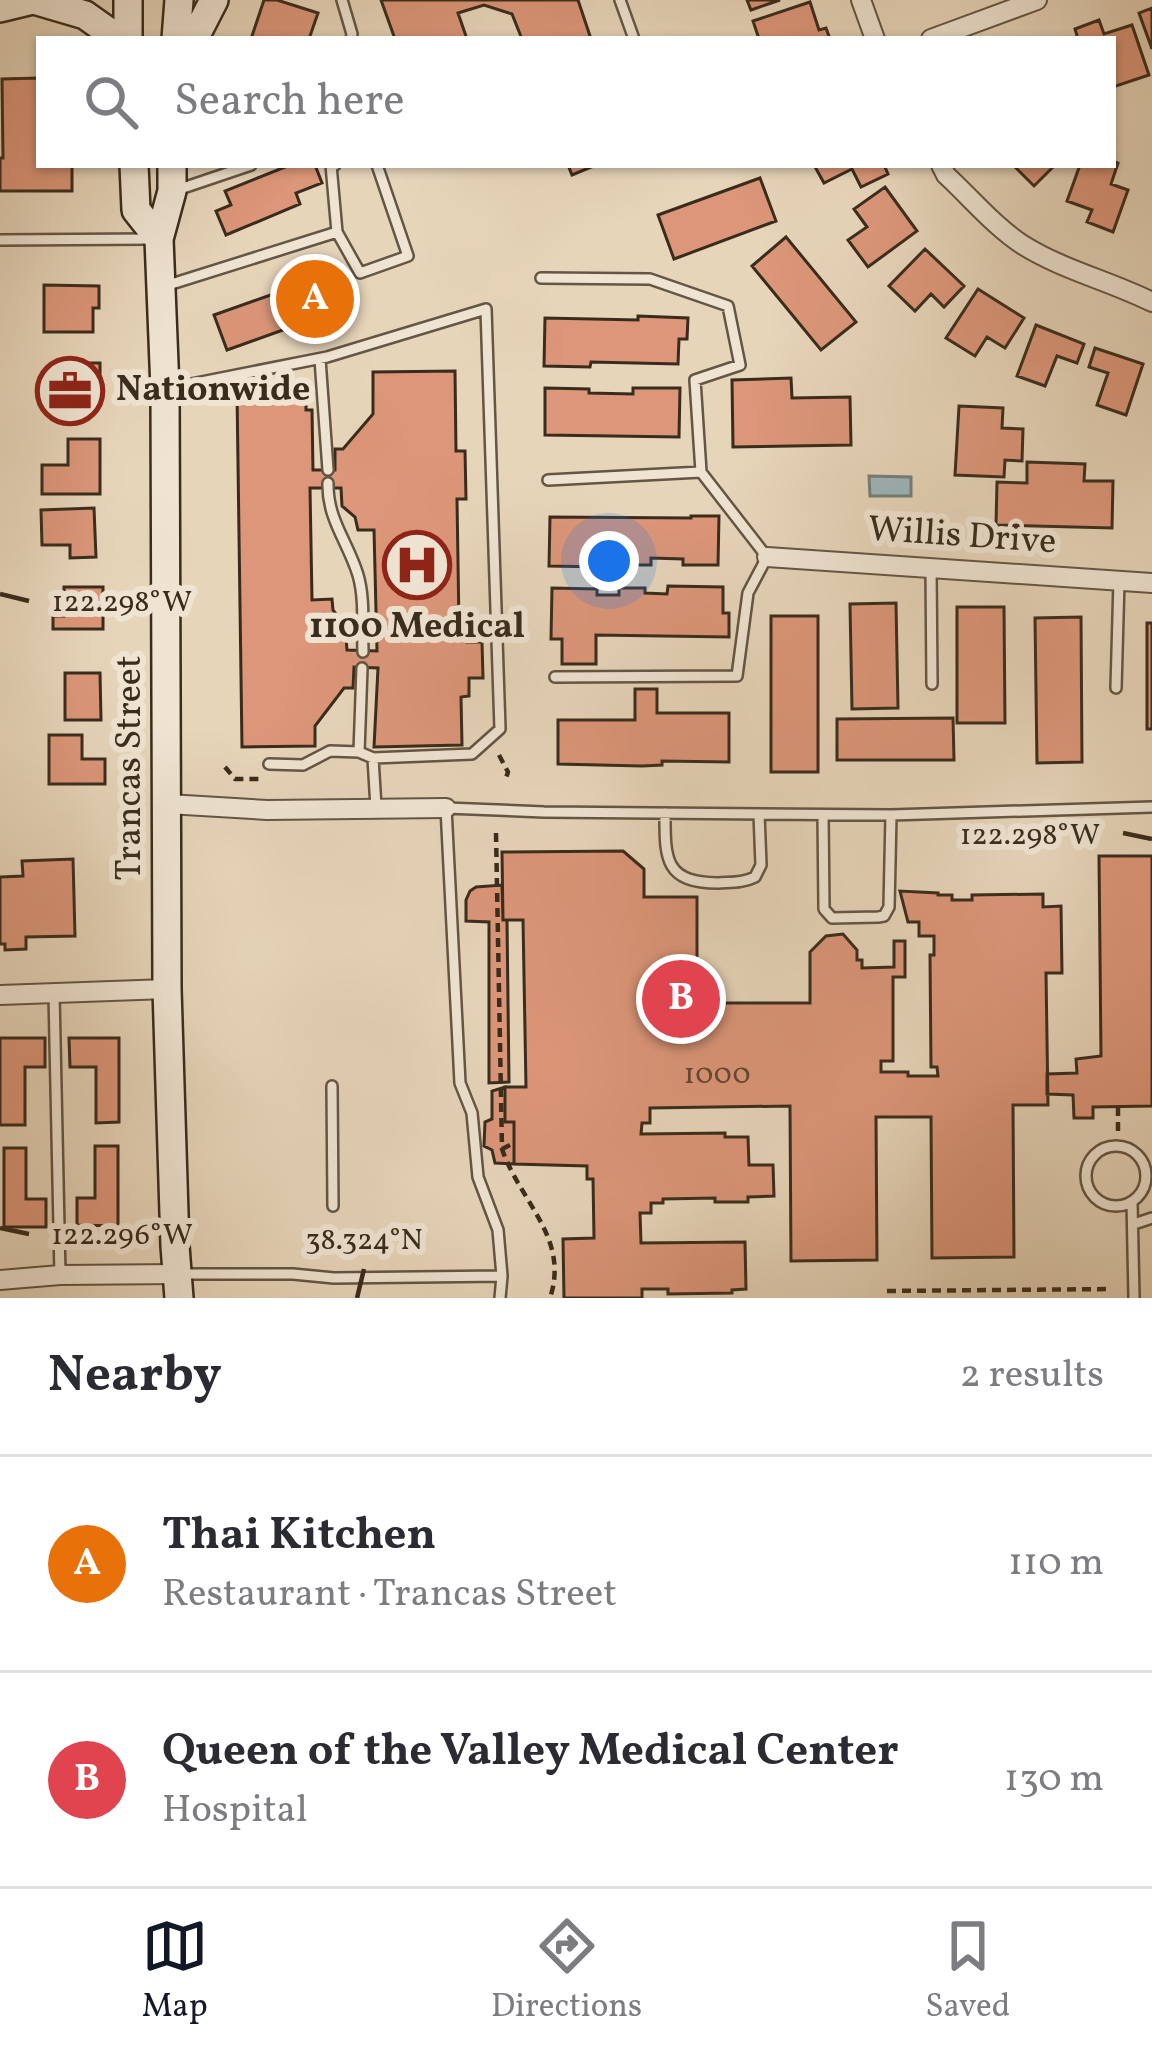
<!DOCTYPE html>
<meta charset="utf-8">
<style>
:root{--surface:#fff;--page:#f7f7f7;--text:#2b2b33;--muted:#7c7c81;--line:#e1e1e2;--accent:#111827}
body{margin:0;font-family:Vollkorn,serif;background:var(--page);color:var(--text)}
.you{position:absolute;left:609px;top:561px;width:42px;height:42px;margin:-30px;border:9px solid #fff;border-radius:50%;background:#1a73e8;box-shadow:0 0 0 18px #1a73e833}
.badge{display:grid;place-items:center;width:78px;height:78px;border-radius:50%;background:var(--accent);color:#fff;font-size:39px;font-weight:700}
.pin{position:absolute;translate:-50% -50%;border:6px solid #fff;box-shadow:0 3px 12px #0006}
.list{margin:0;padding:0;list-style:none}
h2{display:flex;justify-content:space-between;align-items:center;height:156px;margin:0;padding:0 48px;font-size:51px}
h2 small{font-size:39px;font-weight:400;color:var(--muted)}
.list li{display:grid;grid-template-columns:78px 1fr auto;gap:36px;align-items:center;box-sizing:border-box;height:216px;padding:0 48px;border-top:3px solid var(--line)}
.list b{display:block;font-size:45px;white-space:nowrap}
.list p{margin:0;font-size:39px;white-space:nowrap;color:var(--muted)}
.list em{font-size:39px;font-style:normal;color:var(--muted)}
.icon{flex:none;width:66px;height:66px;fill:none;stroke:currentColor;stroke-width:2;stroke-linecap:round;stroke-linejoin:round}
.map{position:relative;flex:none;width:1152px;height:1298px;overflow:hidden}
.search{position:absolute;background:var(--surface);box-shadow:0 3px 9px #0004;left:36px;right:36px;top:36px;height:132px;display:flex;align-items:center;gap:30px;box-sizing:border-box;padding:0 42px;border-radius:0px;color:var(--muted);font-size:45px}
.sheet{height:588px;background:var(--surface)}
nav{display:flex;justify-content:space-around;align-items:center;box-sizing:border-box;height:168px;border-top:3px solid var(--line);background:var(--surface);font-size:33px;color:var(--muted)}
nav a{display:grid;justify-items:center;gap:6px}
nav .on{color:var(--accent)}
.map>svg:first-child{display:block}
.water{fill:#9cb6bb;stroke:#747f7b;stroke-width:3}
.building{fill:#dc9679;stroke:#392c1c;stroke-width:3;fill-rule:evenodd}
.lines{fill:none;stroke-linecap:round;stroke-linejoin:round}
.lane-casing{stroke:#645644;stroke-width:14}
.street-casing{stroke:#645644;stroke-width:22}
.secondary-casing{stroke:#392c1c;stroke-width:32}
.path{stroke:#392c1c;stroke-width:4.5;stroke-dasharray:9 6;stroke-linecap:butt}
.lane{stroke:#efe4d2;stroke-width:9}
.street{stroke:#efe4d2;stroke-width:18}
.secondary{stroke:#efe4d2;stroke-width:27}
.ticks{fill:none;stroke:#392c1c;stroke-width:4.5}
.labels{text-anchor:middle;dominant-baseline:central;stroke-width:12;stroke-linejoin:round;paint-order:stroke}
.number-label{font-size:30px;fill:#624633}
.poi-label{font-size:36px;font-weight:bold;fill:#392c1c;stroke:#efe4d2;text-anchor:start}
.street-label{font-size:36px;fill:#392c1c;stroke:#efe4d2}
.ticks-label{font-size:30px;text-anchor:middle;fill:#392c1c;stroke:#efe4d2;stroke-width:12;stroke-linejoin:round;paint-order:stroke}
</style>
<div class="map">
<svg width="1152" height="1298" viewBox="0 0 1152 1298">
<rect width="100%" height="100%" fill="#e7d5ba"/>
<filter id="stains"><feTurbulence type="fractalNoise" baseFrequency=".00167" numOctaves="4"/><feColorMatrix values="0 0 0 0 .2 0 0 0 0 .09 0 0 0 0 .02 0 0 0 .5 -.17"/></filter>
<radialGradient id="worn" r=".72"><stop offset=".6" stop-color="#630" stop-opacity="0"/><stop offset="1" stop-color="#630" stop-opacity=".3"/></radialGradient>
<path class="water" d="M869,476L911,477V496H870Z"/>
<path class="building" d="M264,0H277L318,13L309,39H251Z
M381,0H578L591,39H522L512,14L484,5L458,13L467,39H395Z
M747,0H780L751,10Z
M810,2L819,30L826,28L830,39H759L753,21Z
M1152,8V49L1139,13Z
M1099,20L1104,34L1132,25L1149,75L1113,87V39H1078L1075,29Z
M39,78V165H72V191H0V158H3L2,79Z
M1113,161L1118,163L1111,184L1128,190L1113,232L1087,222L1092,210L1067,201L1080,165H1113Z
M290,165H315L322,183L296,193L300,204L226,235L216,211L231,205L225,191Z
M568,165H596L572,175Z
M814,165H884L888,174L861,187L852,169L824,183Z
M1013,165H1055L1034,186Z
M760,178L776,221L674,259L658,215Z
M885,187L917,231L868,267L848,240L867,227L854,209Z
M786,237L856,322L821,350L752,266Z
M925,249L964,286L944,307L931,294L915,311L889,286Z
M323,284L333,312L227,350L214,315L299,285L301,292Z
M44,285L99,286V308H93V332H44Z
M978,289L1024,318L1005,348L987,337L975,356L946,338Z
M638,316L688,318L687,339H679L678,364L591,362L590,367L544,366L545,318L638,320Z
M1036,325L1084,344L1077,363L1057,356L1045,386L1017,376Z
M1095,348L1143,364L1126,415L1097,405L1108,373L1089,367Z
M72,363H100V382H94V409L43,408V373H72Z
M455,371L456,451H465L466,499H457L459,625H467V642H482L483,678H469V696L461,697L462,745L374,747L378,668L354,667L353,688H344L315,726V746L242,747L237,393L306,392V410H312L313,470H335V449H343L373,414V372ZM310,488H341L342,506L355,517L358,530H374L377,651L347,650L345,626L333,610L332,599L312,600Z
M791,378L792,398L850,397L851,445L733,447L732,380Z
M545,388L589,389V393L633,394V388H680L679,437L545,435Z
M959,406L1003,408L1002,428L1023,429L1022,461L1005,460L1004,477L955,475Z
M68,439H100V494H42V465H68Z
M1027,462L1085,464L1084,481H1113L1112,528L996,525L997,482L1027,483Z
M94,508L96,557L70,558V545H42L41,510Z
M691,516H719L718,565H683V559L651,558V565H631L632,559H603V567L549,566L550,517L691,518Z
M668,586L723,587V613H729V637L596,635V664H562V639H551L552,588L597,589V595H619V588H645V593L667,594Z
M64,587H103V629H53V616H64Z
M896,603L898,708L852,709L850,604Z
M957,607H1004L1005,723H957Z
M771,616H818V772H771Z
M1081,617L1082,762L1037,763L1035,618Z
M1147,623H1152V729H1147Z
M65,673H100L101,720H65Z
M635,689H657V713H729V762L662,761V765L642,766L558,764V720H635Z
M953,718L954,760H837V719Z
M49,735H82V759H105V784H49Z
M623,851L644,869V897H697V1003H810V952L826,936L843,934L857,950V960H862V968L894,967V941H905V977H893V1061H881V1072H908V1076H938L937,1067H931L930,955H934V936H919V922H908L900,891L938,893V895H952V900H972V895L1043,894V907L1061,906L1062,973H1046L1048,1105H1013L1014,1257L932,1258L931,1117H876L877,1260L791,1261L790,1106L650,1108V1123H642L641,1134L725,1133V1137H748L749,1165H773L774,1196L748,1197V1202H715V1198L663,1199V1203H651V1213H640L641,1243L745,1242L746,1289L732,1290V1293L668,1294V1289H642V1298H564L563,1239L594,1238L593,1179H587V1166L514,1164V1122H505V1087H526L523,920H503L502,852Z
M1099,856H1152V1106L1093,1107V1118H1074L1073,1095L1047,1094V1074L1077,1073L1076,1059L1101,1056Z
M73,859L75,936L26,937V949L5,950V944H0V877L23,876L22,861Z
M502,885L503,920H507L509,1082L489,1083V922L466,921V900L470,891L476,887Z
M0,1038H45V1067H25V1125H0Z
M69,1038H119V1122L96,1123V1067H70Z
M505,1087V1122H514V1164L495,1163L492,1150L484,1146L485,1122L492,1119V1091Z
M95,1146H118V1226L77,1225V1198H95Z
M4,1148H26V1199H46V1227H4Z"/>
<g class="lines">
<g class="lane-casing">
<path id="lane" d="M342,0L352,34L351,39
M620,0L634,39
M335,165H331L337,232L360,273L408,256L377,165
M177,190L251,165
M0,240L151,239
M541,278L650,279L728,306L740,365L695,380L701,472
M165,286L337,232
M320,359L328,470
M171,388L327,357L486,309L500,729L472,754L373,758L359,752L330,751L303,765L269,764
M548,480L701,472L767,557L748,593L737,676L555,677
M328,483C327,519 348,542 358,575C365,599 362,626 363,652
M931,568L932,684
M1116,688L1119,581
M359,752L362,668
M373,758L376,807
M665,813C665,858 664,883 718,883C732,882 743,883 755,877L761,865L759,814
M823,815L824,909L832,918L878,917L884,916L889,907L891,815
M54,994L60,1275
M332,1086L333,1206
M1086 1176a30 30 0 1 1 60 0a30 30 0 1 1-60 0Z
M1132,1202L1134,1298
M1134,1224L1152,1218
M184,1274H293L334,1278L502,1276
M500,1298L502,1276L498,1230L478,1177L472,1113L460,1083L446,808L544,812L891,815L1152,807"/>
</g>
<g class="street-casing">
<path id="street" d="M861,0L875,39
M931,39L1037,0
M941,165L946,175C971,198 995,227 1023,245C1063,270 1110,281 1152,302
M767,557L1152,583
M168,804L267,810L446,808
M0,995L167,989
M0,1280L60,1275L179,1274"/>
</g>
<g class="secondary-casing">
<path id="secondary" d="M34,0L85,15L119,39
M128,0V39
M0,8L33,0
M176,39L179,0
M194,39L214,0
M134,165L136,210L159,239
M172,165V191L159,239L165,389L167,989L175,1246L179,1298"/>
</g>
<path class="path" d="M499,755L508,772L505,781
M225,767L235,779H264
M496,833L502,1149C520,1202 570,1238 550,1298
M1118,1107V1134
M502,1149L514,1143
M887,1291L1111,1289"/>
<use href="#lane" class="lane"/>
<use href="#street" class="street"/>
<use href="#secondary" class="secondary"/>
</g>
<path class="ticks" d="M0,594L29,601M1123,833L1152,839M0,1228L29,1234M357,1298L364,1269"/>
<defs>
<g id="office-ring" transform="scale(3.45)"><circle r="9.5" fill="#efe4d2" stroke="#8f2418" stroke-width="1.5"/><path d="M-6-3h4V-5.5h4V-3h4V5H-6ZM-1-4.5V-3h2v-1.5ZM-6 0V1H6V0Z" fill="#8f2418"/></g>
<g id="hospital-ring" transform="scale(3.45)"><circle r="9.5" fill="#efe4d2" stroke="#8f2418" stroke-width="1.5"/><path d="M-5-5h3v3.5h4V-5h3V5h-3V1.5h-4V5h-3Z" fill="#8f2418"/></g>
</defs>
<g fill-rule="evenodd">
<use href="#office-ring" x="70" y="391"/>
<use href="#hospital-ring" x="417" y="565"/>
</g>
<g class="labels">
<g class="number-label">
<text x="717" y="1075">1000</text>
</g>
<g class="poi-label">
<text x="116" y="391">Nationwide</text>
<text x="417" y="628" text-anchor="middle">1100 Medical</text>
</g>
<g class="street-label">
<text transform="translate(962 537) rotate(4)">Willis Drive</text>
<text transform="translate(131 768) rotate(-90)">Trancas Street</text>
</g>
</g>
<g class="ticks-label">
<text x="122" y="611">122.298°W</text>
<text x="1030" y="844">122.298°W</text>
<text x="122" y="1244">122.296°W</text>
<text x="364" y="1249">38.324°N</text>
</g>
<rect width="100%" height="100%" filter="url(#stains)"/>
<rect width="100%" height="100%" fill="url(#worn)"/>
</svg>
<div class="you"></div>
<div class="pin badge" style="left:315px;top:299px;background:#e8710a">A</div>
<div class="pin badge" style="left:681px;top:999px;background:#e0444e">B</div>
<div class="search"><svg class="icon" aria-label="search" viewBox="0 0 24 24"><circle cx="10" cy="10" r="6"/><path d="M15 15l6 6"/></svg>Search here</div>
</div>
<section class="sheet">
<h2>Nearby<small>2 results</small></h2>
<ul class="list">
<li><span class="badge" style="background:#e8710a">A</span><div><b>Thai Kitchen</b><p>Restaurant · Trancas Street</p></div><em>110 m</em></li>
<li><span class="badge" style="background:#e0444e">B</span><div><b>Queen of the Valley Medical Center</b><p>Hospital</p></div><em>130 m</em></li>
</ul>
</section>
<nav>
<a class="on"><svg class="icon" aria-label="map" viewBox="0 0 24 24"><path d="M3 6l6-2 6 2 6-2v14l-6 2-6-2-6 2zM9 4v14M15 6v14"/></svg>Map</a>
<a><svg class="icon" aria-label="directions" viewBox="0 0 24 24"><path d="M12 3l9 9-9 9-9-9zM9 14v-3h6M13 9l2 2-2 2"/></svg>Directions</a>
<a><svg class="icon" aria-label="saved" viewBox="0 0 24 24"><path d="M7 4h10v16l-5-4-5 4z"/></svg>Saved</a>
</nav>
